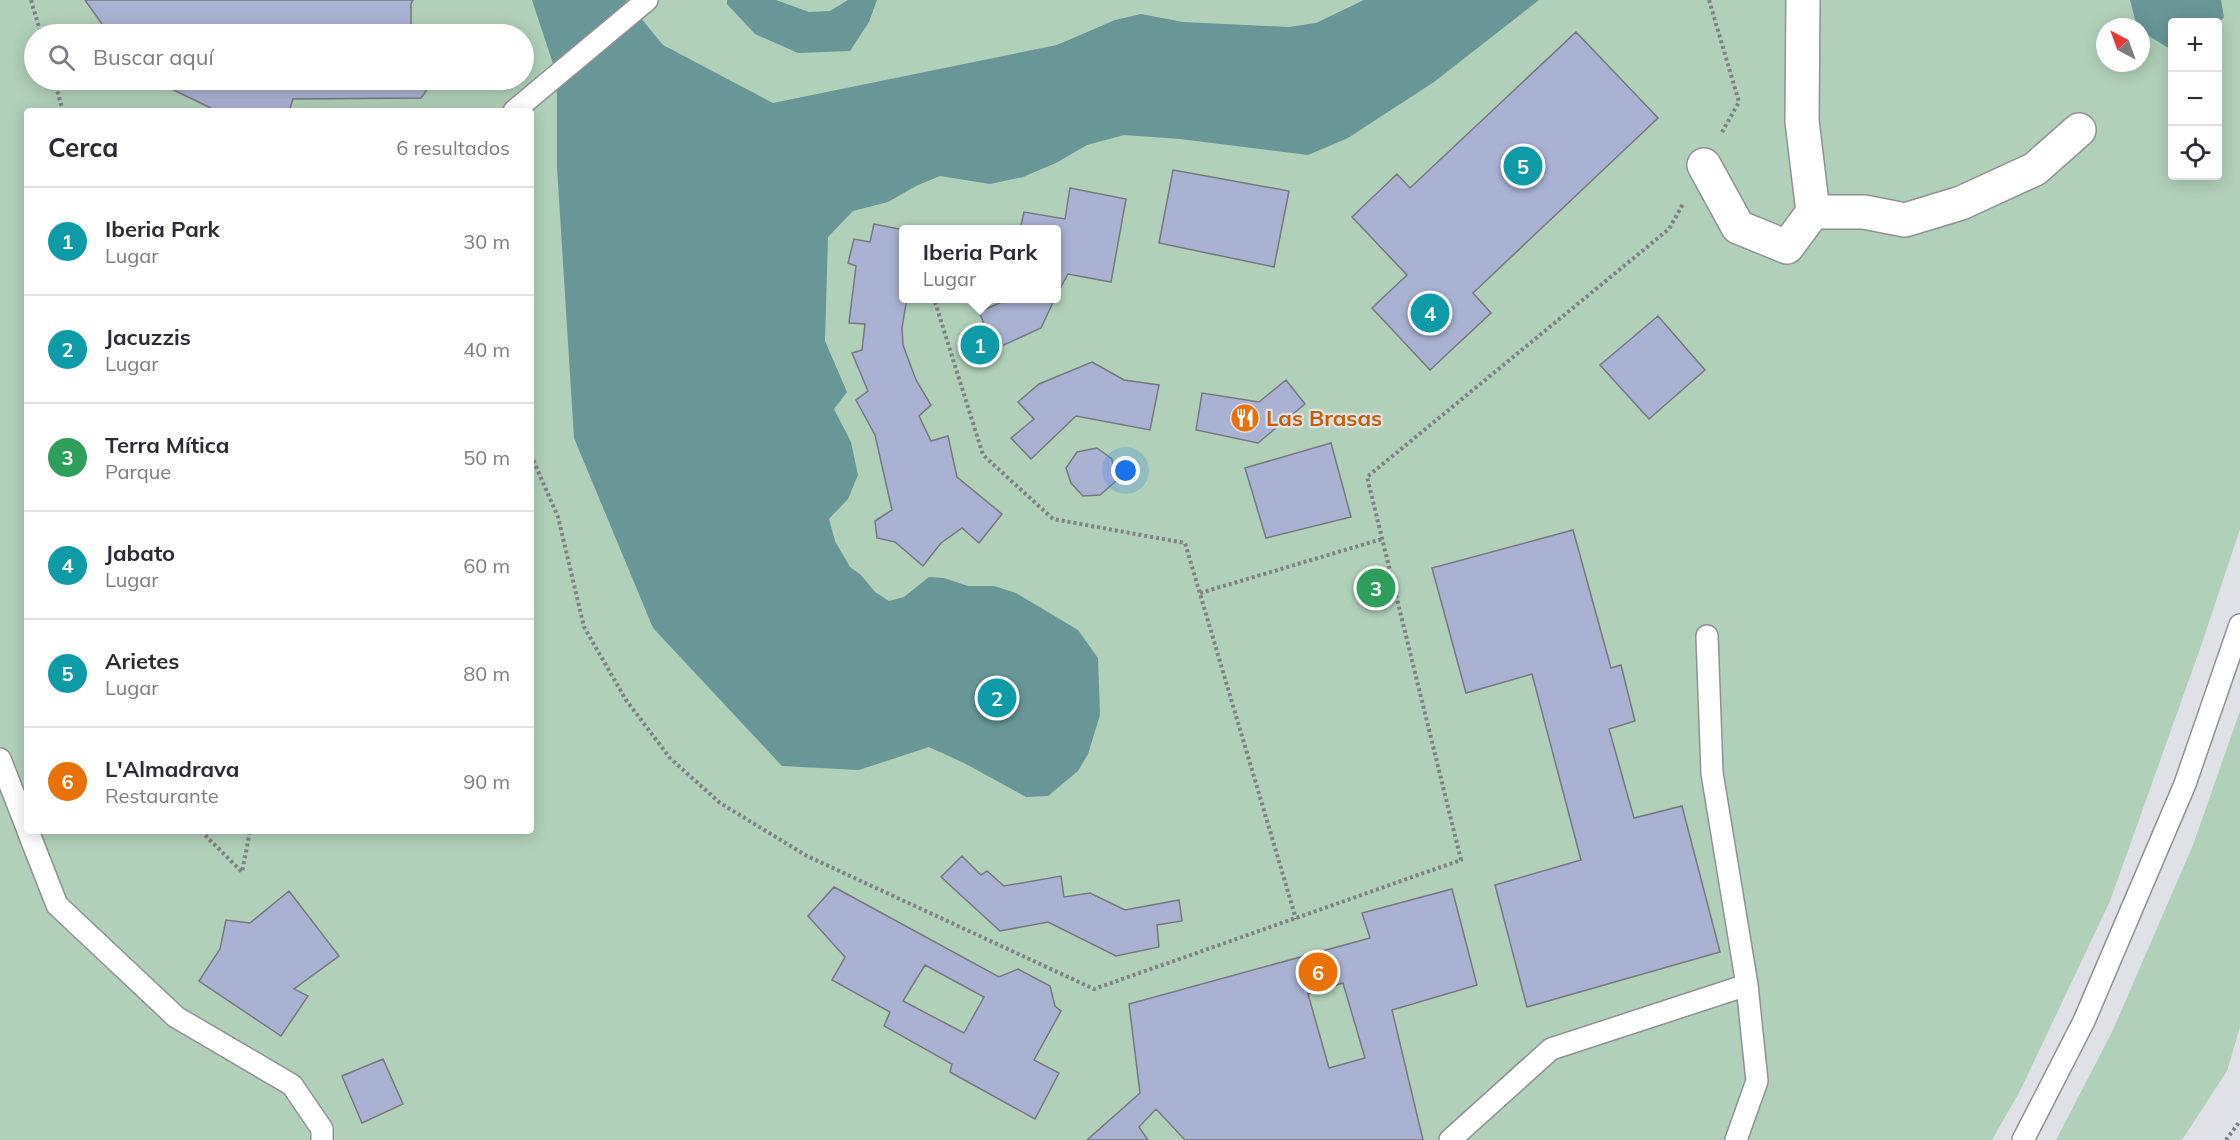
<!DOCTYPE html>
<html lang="es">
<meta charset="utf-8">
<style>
:root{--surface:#fff;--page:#f2f2f3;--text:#2b2b33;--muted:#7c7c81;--line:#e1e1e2;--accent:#b45309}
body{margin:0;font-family:Mulish,sans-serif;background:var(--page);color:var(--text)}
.controls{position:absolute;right:18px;top:18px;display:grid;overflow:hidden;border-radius:6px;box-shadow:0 3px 15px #0003}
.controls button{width:54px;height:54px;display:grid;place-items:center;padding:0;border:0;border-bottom:2px solid var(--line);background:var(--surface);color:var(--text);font:30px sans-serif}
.compass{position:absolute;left:2096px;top:18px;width:54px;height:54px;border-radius:50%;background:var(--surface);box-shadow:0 3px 15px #0003;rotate:319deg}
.you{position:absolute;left:1126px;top:471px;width:21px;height:21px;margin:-15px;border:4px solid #fff;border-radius:50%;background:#1a73e8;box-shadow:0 0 0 9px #1a73e833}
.badge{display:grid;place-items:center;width:39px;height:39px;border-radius:50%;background:var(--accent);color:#fff;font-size:20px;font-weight:700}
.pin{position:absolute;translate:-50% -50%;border:3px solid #fff;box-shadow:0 2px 6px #0006}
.popup{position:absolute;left:899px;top:225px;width:162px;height:78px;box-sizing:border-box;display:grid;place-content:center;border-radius:6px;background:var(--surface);filter:drop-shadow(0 2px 4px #0005);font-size:20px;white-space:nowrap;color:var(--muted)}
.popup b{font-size:22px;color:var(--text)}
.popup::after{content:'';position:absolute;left:50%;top:100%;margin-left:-12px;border:12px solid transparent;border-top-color:var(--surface)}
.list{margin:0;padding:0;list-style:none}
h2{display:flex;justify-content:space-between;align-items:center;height:78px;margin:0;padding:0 24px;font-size:26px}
h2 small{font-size:20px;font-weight:400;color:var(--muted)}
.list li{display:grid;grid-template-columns:39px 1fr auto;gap:18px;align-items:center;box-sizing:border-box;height:108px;padding:0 24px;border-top:2px solid var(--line)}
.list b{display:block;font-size:22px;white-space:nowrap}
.list p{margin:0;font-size:20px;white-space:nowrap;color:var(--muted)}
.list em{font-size:20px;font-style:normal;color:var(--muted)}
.icon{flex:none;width:33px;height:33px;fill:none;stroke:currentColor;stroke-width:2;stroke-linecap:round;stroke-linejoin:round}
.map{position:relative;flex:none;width:2240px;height:1140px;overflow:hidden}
.search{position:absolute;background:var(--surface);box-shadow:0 3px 15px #0003;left:24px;top:24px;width:510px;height:66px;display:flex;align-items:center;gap:15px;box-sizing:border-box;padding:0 21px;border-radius:33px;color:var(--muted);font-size:22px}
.panel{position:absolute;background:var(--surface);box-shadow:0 3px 15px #0003;left:24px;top:108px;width:510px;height:726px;border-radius:6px}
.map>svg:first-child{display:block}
.green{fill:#b0d0b9;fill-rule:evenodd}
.water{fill:#699697}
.building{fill:#aab2d4;stroke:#77787d;stroke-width:1.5;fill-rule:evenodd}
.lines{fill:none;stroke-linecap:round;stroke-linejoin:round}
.lane-casing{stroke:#909196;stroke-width:24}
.street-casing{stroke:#909196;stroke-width:36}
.path{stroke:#818185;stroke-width:4;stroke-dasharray:3 3;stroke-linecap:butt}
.lane{stroke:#fff;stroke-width:21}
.street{stroke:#fff;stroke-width:33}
.labels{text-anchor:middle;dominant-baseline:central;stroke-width:4.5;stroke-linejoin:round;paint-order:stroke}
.food-label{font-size:22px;font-weight:bold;fill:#c56008;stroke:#e0e1e6;text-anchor:start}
</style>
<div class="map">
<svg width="2240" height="1140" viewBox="0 0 2240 1140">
<rect width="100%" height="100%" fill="#e0e1e6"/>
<path class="green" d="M0,0H2240V529L2201,646L2110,901L2021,1089L1992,1140H0ZM2172,22H2218V176H2172ZM2105,27H2141V63H2105ZM34,34H524V80H34ZM27,111H531V831H27ZM904,230H1056V298H904Z
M2240,711V1027L2227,1071L2182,1140H2056L2112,1032L2193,845Z"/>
<path class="water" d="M532,0H626L663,45L773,103L1057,45L1115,20L1141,14L1183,22L1289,27L1316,23L1364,0H1539L1434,82L1348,138L1308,155L1180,139L1124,135L1087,145L1056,163L1023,177L990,184L940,176L916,186L888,202L853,211L828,237L825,341L847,392L834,409L851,442L858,475L848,499L829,519L835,541L850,567L861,575L875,592L889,601L904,597L929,577L944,578L968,586H994L1016,593L1078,630L1098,658L1100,715L1088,754L1078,771L1048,796L1026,797L964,763L929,747L859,770L782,766L653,628L574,438L557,167V76Z
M727,0H776L809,12L830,11L848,0H877L869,22L850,51L798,53L755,34L727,4Z
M2130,0H2221L2224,17L2218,24L2172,22V49H2170L2141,31V27H2137Z"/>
<path class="building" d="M85,0H413L411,4V34H109Z
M1576,32L1658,118L1473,293L1491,313L1430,370L1372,308L1407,275L1352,217L1397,174L1410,188Z
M153,80H434L421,98L293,99L289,111H217Z
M1173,170L1289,191L1274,267L1159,243Z
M1070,188L1126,199L1111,282L1068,274L1056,296V230H1020L1024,212L1065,219Z
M874,224L904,230V298H907L902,328L903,345L916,380L931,405L919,416L931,441L948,436L957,477L1002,514L979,543L962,528L941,543L923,566L895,542L877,538L875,521L892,510L875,435L856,400L868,391L852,353L862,350L865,324L849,323L856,266L848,263L854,239L870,242Z
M1011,298H1055L1041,328L995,349L979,312Z
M1658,316L1705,370L1649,419L1600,365Z
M1092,362L1124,380L1159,385L1150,430L1076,416L1031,459L1011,438L1034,419L1018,402L1039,384Z
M1286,380L1305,404L1258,443L1196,430L1202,393L1259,402Z
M1331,443L1351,517L1266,538L1245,468Z
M1097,448L1112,459L1116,481L1100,495L1083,496L1071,483L1066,468L1077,452Z
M1573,530L1611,668L1621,665L1635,721L1609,729L1634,818L1682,806L1720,952L1527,1007L1495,885L1581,860L1532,674L1466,693L1432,568Z
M962,856L981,875L987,871L1004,886L1061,876L1064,897L1090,893L1125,910L1179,900L1182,921L1157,925L1159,947L1116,956L1048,922L1000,931L941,877Z
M834,887L999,977L1018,969L1050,986L1055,1006L1061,1011L1034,1060L1059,1073L1035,1119L950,1072L952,1064L884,1026L890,1012L832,980L845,957L808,916ZM925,965L984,997L964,1033L903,1001Z
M1452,889L1477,985L1392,1010L1423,1140H1185L1156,1109L1139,1127L1148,1140H1087L1140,1093L1129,1004L1370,938L1362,913ZM1343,983L1365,1058L1329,1068L1308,994Z
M289,891L339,956L294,989L308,996L281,1036L199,981L220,949L226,920L250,923Z
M383,1059L403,1104L362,1123L342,1076Z"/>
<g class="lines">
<g class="lane-casing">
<path id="lane" d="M514,111L647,0
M1707,636L1712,773L1747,985L1757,1081L1736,1140
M0,759L27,828
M28,831L57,905L176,1017L292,1085L322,1129V1140
M1450,1140L1551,1049L1747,985
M2023,1140L2084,1021L2185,784L2240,625"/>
</g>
<g class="street-casing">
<path id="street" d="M1704,165L1738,227L1787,247L1813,212L1802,121L1803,0
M1813,212H1864L1905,220L1961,203L2035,169L2079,130"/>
</g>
<path class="path" d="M31,0L41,34
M1709,0L1739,102L1721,134
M54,80L63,111
M935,302L983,455L1053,519L1185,543L1296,919
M531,455L558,517L584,627L626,700L670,758L720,803L807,856L1094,989L1461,860L1367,477L1669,229L1683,204
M1200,593L1382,539
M201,831L242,872L250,831
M2226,1140L2240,1121"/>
<use href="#lane" class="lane"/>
<use href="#street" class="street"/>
</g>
<defs>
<g id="restaurant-disc" transform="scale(1.5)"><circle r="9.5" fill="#e8710a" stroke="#e0e1e6"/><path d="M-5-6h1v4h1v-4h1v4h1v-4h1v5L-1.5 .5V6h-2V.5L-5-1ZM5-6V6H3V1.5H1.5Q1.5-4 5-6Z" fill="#fff"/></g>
</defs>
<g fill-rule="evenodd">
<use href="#restaurant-disc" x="1245" y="418"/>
</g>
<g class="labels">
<g class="food-label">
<text x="1266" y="418">Las Brasas</text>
</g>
</g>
</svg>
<div class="controls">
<button>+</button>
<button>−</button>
<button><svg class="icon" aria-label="locate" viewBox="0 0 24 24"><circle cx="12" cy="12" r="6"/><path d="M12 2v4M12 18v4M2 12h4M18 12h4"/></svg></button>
</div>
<svg class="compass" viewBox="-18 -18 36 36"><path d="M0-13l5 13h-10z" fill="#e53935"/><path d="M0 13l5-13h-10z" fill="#7c7c81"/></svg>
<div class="you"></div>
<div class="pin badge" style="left:980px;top:345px;background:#0f9aa8">1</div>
<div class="popup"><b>Iberia Park</b>Lugar</div>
<div class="pin badge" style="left:997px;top:698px;background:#0f9aa8">2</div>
<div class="pin badge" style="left:1376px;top:588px;background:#2e9e5b">3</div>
<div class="pin badge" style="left:1430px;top:313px;background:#0f9aa8">4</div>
<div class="pin badge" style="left:1523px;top:166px;background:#0f9aa8">5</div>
<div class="pin badge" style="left:1318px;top:972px;background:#e8710a">6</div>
<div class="search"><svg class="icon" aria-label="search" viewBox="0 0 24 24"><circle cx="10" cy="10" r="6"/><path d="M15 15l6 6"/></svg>Buscar aquí</div>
<section class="panel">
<h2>Cerca<small>6 resultados</small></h2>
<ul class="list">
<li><span class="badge" style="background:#0f9aa8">1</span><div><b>Iberia Park</b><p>Lugar</p></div><em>30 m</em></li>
<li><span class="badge" style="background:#0f9aa8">2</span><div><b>Jacuzzis</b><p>Lugar</p></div><em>40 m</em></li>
<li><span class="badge" style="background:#2e9e5b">3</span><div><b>Terra Mítica</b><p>Parque</p></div><em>50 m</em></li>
<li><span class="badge" style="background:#0f9aa8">4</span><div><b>Jabato</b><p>Lugar</p></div><em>60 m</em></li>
<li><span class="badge" style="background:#0f9aa8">5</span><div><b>Arietes</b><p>Lugar</p></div><em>80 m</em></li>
<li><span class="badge" style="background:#e8710a">6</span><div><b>L'Almadrava</b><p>Restaurante</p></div><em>90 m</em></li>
</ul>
</section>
</div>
